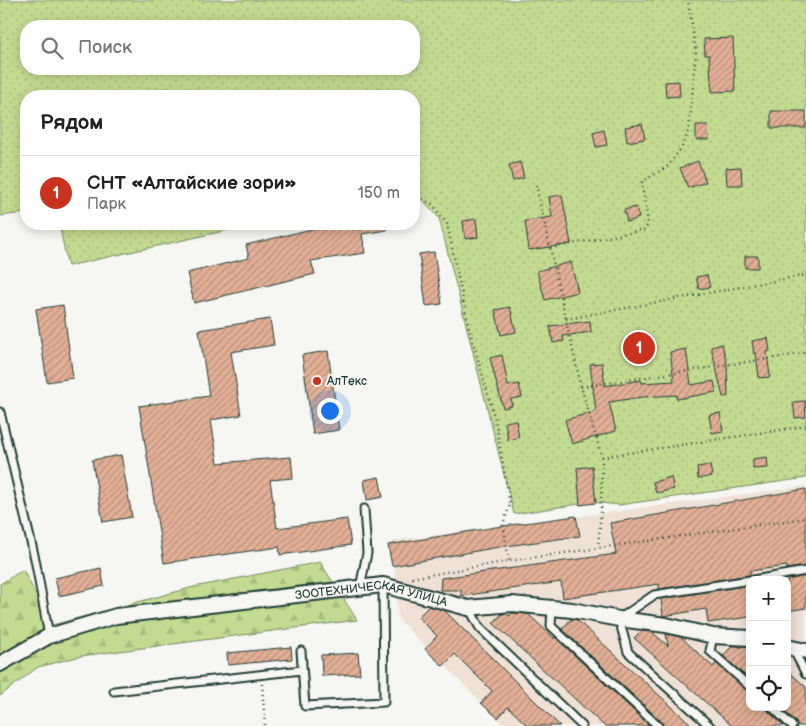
<!DOCTYPE html>
<html lang="ru">
<meta charset="utf-8">
<style>
:root{--surface:#fff;--page:#f2f2f2;--text:#222;--muted:#767676;--line:#e0e0e0;--accent:#c8321e}
body{margin:0;font-family:"Balsamiq Sans",sans-serif;background:var(--page);color:var(--text)}
.controls{position:absolute;right:15px;bottom:15px;display:grid;overflow:hidden;border-radius:10px;box-shadow:0 2px 12px #0003}
.controls button{width:45px;height:45px;display:grid;place-items:center;padding:0;border:0;border-bottom:1px solid var(--line);background:var(--surface);color:var(--text);font:25px sans-serif}
.you{position:absolute;left:329px;top:410px;width:18px;height:18px;margin:-12px;border:4px solid #fff;border-radius:50%;background:#1a73e8;box-shadow:0 0 0 8px #1a73e833}
.badge{display:grid;place-items:center;width:32px;height:32px;border-radius:50%;background:var(--accent);color:#fff;font-size:16px;font-weight:700}
.pin{position:absolute;translate:-50% -50%;border:2px solid #fff;box-shadow:0 1px 5px #0006}
.list{margin:0;padding:0;list-style:none}
h2{display:flex;justify-content:space-between;align-items:center;height:65px;margin:0;padding:0 20px;font-size:21px}
h2 small{font-size:16px;font-weight:400;color:var(--muted)}
.list li{display:grid;grid-template-columns:32px 1fr auto;gap:15px;align-items:center;box-sizing:border-box;height:75px;padding:0 20px;border-top:1px solid var(--line)}
.list b{display:block;font-size:19px;white-space:nowrap}
.list p{margin:0;font-size:16px;white-space:nowrap;color:var(--muted)}
.list em{font-size:16px;font-style:normal;color:var(--muted)}
.icon{flex:none;width:28px;height:28px;fill:none;stroke:currentColor;stroke-width:2;stroke-linecap:round;stroke-linejoin:round}
.map{position:relative;flex:none;width:806px;height:726px;overflow:hidden}
.search{position:absolute;background:var(--surface);box-shadow:0 2px 12px #0003;left:20px;top:20px;width:400px;height:55px;display:flex;align-items:center;gap:12px;box-sizing:border-box;padding:0 18px;border-radius:20px;color:var(--muted);font-size:19px}
.panel{position:absolute;background:var(--surface);box-shadow:0 2px 12px #0003;left:20px;top:90px;width:400px;height:140px;border-radius:20px}
.map>svg:first-child{display:block}
.built{fill:#f0e1d6;fill-rule:evenodd}
.forest{fill:url(#forest-firs);stroke:#718c62}
.garden{fill:url(#garden-dots);stroke:#718c62;fill-rule:evenodd}
.building{fill:url(#building-hatch);stroke:#1f3d34}
.lines{fill:none;stroke-linecap:round;stroke-linejoin:round}
.service-casing{stroke:#1f3d34;stroke-width:11}
.minor-casing{stroke:#1f3d34;stroke-width:18}
.path{stroke:#1f3d34;stroke-width:2.5;stroke-dasharray:1 4;stroke-linecap:butt}
.service{stroke:#f6f6f2;stroke-width:7}
.minor{stroke:#f6f6f2;stroke-width:14}
.poi-dot{fill:#c8321e;stroke:#f6f6f2;stroke-width:2}
.labels{text-anchor:middle;dominant-baseline:central;stroke-width:4;stroke-linejoin:round;paint-order:stroke}
.poi-label{font-size:12px;fill:#1f3d34;stroke:#f6f6f2;text-anchor:start}
.street-label{font-size:12px;fill:#1f3d34;stroke:#f6f6f2}
</style>
<div class="map">
<svg width="806" height="726" viewBox="0 0 806 726">
<defs>
<pattern id="forest-firs" width="22" height="20" patternUnits="userSpaceOnUse" patternTransform="scale(1.25)"><rect width="22" height="20" fill="#c3db91"/><path d="M5 1l3.5 6h-7zM16 11l3.5 6h-7z" fill="#a7bd7e"/></pattern>
<pattern id="garden-dots" width="8" height="8" patternUnits="userSpaceOnUse" patternTransform="scale(1.25)"><rect width="8" height="8" fill="#c3db91"/><path d="M2 2h.1M6 6h.1" fill="none" stroke="#a7bd7e" stroke-width="1.8" stroke-linecap="round"/></pattern>
<pattern id="building-hatch" width="6" height="6" patternUnits="userSpaceOnUse" patternTransform="scale(1.25)"><rect width="6" height="6" fill="#e3af96"/><path d="M-1 1l2-2M0 6l6-6M5 7l2-2" fill="none" stroke="#b7907b"/></pattern>
</defs>
<rect width="100%" height="100%" fill="#f6f6f2"/>
<filter id="ink" filterUnits="userSpaceOnUse"><feTurbulence type="fractalNoise" baseFrequency=".02" numOctaves="2"/><feDisplacementMap in="SourceGraphic" scale="10" xChannelSelector="R" yChannelSelector="G"/><feConvolveMatrix kernelMatrix="1 2 1 2 8 2 1 2 1" color-interpolation-filters="sRGB"/></filter>
<g filter="url(#ink)">
<path class="built" d="M806,486V726H505L398,619L393,541ZM750,580H787V707H750Z"/>
<path class="forest" d="M320,562L357,620L81,656L38,667L0,696V584L23,570L52,625L194,587Z"/>
<path class="garden" d="M0,0H806V478L619,505L592,502L514,514L439,218L414,190V96H26V213L0,216ZM26,26H414V69H26Z
M59,224H255L68,266Z"/>
<path class="building" d="M733,38L735,91L712,92L709,55H705L704,39Z
M679,81L680,96L666,97L665,82Z
M771,111H806V128H771Z
M642,124L645,139L627,142L625,127Z
M696,125H708L709,140H696Z
M604,130L607,145L596,147L593,133Z
M698,161L706,182L688,188L680,168Z
M520,162L524,178L513,181L509,165Z
M741,167L742,185H727L726,168Z
M562,195L571,244L529,250L525,221L552,217L549,197Z
M636,207L639,218L627,222L624,210Z
M476,219L478,237L465,239L463,221Z
M323,224H387V230L362,234L365,253L311,261L315,274L194,303L187,273L249,258L246,245L324,226Z
M434,252L442,304L426,306L419,254Z
M745,256H758V268H745Z
M571,262L578,292L545,300L537,271Z
M707,275L710,287L699,289L696,277Z
M63,305L73,378L47,382L36,309Z
M510,307L516,332L501,335L495,310Z
M270,319L274,345L231,352L241,415L211,420L218,463L291,457L293,478L270,480L277,528L347,519L351,545L280,555L279,547L164,563L139,406L209,396L199,330Z
M590,321L591,332L563,336L564,341L553,343L550,326Z
M768,338L770,351L767,352L770,377L759,378L756,353L754,354L752,341Z
M722,344L727,364L728,396L723,397L711,347Z
M686,349L691,385L714,381L716,392L677,399L676,395L643,397L609,402L616,431L572,444L565,420L596,411L590,364L602,363L605,386L641,380L642,383L674,381L670,352Z
M328,351L339,430L313,434L302,355Z
M502,355L508,386L519,384L522,397L511,399L512,406L503,408L490,358Z
M805,401L806,417L795,418L793,402Z
M720,413L723,431L712,433L709,415Z
M516,420L519,438L508,440L505,422Z
M121,455L132,517L103,522L92,460Z
M767,457L768,468L753,469V459Z
M710,465L712,476L698,479L697,467Z
M592,466L596,503L580,505L577,468Z
M379,477L383,497L367,500L364,480Z
M671,477L674,489L656,493L653,482Z
M806,489V566L787,569V566L750,571V575L659,589V584L563,598L561,582L461,596V590H440L441,578L616,554L610,523Z
M576,516L580,536L499,547L392,566L388,545L496,527Z
M101,568L104,586L59,596L55,578Z
M806,576V608L787,611V580Z
M750,585V617L708,623L706,609L663,616L661,599Z
M429,606L444,610L560,726H528L508,707L498,718L481,703L492,691L455,654L443,666L425,649L437,636L418,617Z
M507,613L509,616L512,613L528,614L554,638L555,637L650,726H604L493,623L502,614Z
M571,619L577,620L693,726H663L662,722L562,629Z
M641,631L652,632L668,646L666,634L681,637L713,667L716,663L750,692V707H767L768,711L784,726H732L634,638Z
M732,646H739L741,648L742,646L750,647V680L723,656Z
M291,647L292,659L228,665L227,653Z
M358,653L360,674L322,676L321,655Z
M787,670L806,687V726H797L796,722L780,707H787Z"/>
<g class="lines">
<g class="service-casing">
<path id="service" d="M0,412L35,559L49,636
M753,580L806,571
M360,588L367,553L364,509
M469,608L480,628L582,726
M552,608L551,626L658,726
M713,636L710,651L750,687
M793,649L806,674
M301,651L305,706L384,702L383,585
M114,691L302,670
M772,707L792,726
M710,726L628,652L619,619L654,595L750,580"/>
</g>
<g class="minor-casing">
<g id="minor">
<path d="M787,647L806,651"/>
<path id="s1" d="M0,664L49,636L116,616L383,585L468,608L512,604L572,610L619,619L666,625L713,636L750,638"/>
</g>
</g>
<path class="path" d="M536,185L581,387L602,457L601,510L598,547
M414,194L433,205L447,224L469,328L495,419L510,505L503,524L509,561
M550,248L645,230L648,223L642,182L668,166L682,147L689,129L696,52L688,0
M566,319L806,275
M581,387L806,353
M602,457L806,426
M412,578L509,561L806,518
M262,684L265,726"/>
<use href="#service" class="service"/>
<use href="#minor" class="minor"/>
</g>
</g>
<circle class="poi-dot" cx="317" cy="381" r="5"/>
<g class="labels">
<g class="poi-label">
<text x="327" y="381">АлТекс</text>
</g>
<g class="street-label">
<text stroke="none"><textPath href="#s1" startOffset="384">ЗООТЕХНИЧЕСКАЯ УЛИЦА</textPath></text>
</g>
</g>
</svg>
<div class="controls">
<button>+</button>
<button>−</button>
<button><svg class="icon" aria-label="locate" viewBox="0 0 24 24"><circle cx="12" cy="12" r="6"/><path d="M12 2v4M12 18v4M2 12h4M18 12h4"/></svg></button>
</div>
<div class="you"></div>
<div class="pin badge" style="left:639px;top:348px">1</div>
<div class="search"><svg class="icon" aria-label="search" viewBox="0 0 24 24"><circle cx="10" cy="10" r="6"/><path d="M15 15l6 6"/></svg>Поиск</div>
<section class="panel">
<h2>Рядом<small></small></h2>
<ul class="list">
<li><span class="badge">1</span><div><b>СНТ «Алтайские зори»</b><p>Парк</p></div><em>150 m</em></li>
</ul>
</section>
</div>
